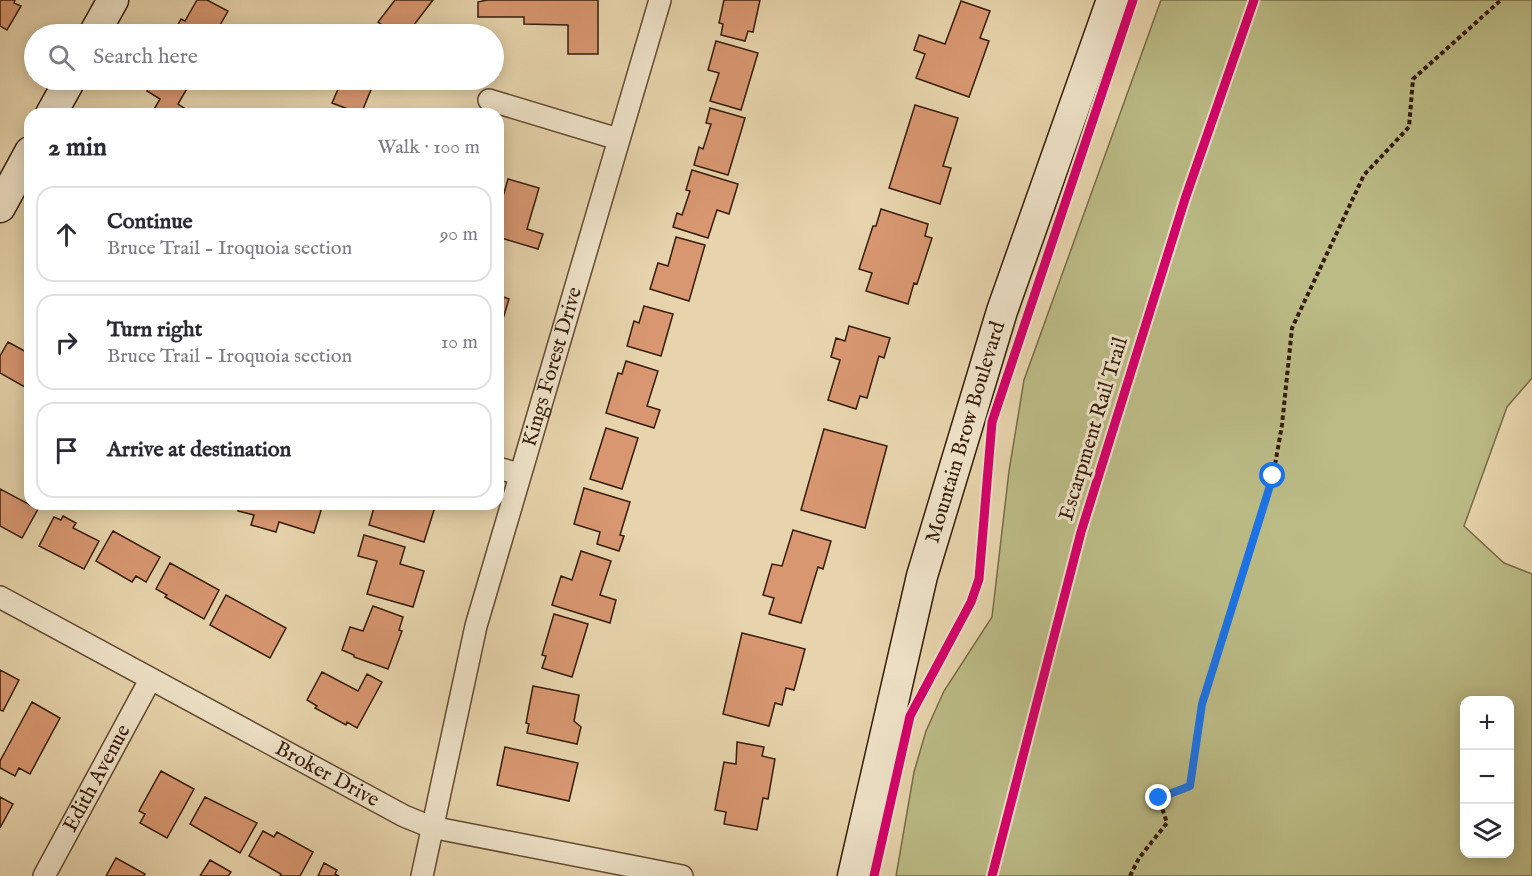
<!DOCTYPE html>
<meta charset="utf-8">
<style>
:root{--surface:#fff;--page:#f2f2f3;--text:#2b2b33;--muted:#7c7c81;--line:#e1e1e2}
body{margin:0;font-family:"IM FELL English",serif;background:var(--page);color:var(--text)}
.controls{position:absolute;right:18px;bottom:18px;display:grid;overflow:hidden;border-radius:12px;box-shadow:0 3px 15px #0003}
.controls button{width:54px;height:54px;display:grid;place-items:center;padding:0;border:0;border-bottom:2px solid var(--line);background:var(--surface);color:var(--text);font:30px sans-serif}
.stop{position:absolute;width:18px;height:18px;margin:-14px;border:4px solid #1a73e8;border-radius:50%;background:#fff}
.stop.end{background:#1a73e8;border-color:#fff;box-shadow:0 2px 6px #0008}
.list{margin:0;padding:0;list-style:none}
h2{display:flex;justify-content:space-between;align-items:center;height:78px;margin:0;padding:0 24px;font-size:26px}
h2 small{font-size:20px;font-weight:400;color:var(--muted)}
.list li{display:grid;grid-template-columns:39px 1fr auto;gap:18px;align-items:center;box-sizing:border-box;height:96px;margin:0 12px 12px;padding:0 12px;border:2px solid var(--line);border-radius:18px}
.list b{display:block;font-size:22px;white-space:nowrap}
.list p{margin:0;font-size:20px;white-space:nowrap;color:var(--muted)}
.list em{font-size:20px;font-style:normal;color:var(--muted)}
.icon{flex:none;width:33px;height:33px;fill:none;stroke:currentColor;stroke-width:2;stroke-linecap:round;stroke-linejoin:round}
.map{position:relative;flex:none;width:1532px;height:876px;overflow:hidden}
.search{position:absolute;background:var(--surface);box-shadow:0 3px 15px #0003;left:24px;top:24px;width:480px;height:66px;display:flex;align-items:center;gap:15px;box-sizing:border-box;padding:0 21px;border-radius:33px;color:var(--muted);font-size:22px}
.panel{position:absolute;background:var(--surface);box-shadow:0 3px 15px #0003;left:24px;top:108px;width:480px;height:402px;border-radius:18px}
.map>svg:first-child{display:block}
.green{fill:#bbbb86;stroke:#786c48;stroke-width:1.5;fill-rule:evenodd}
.building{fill:#d89771;stroke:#351c0a;stroke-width:1.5}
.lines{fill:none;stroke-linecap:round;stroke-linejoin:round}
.street-casing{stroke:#624a32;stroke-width:24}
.secondary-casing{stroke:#351c0a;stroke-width:33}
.path{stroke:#351c0a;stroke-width:4;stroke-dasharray:4.5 3;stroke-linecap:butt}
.street{stroke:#efe3c9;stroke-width:21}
.secondary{stroke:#efe3c9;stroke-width:30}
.cycleway-casing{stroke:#efe3c9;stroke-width:13}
.cycleway{stroke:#d6006c;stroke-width:9}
.route{stroke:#1a73e8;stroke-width:8}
.labels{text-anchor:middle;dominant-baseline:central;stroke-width:6;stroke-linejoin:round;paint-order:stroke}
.street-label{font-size:21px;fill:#351c0a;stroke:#efe3c9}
</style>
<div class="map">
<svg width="1532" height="876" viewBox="0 0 1532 876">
<rect width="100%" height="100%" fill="#e7d4ac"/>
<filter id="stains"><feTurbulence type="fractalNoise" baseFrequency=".00333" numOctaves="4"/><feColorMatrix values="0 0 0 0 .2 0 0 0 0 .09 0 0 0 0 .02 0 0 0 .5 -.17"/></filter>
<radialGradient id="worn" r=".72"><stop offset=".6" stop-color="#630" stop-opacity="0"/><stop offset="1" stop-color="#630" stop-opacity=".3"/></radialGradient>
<path class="green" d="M1161,0H1532V378L1507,407L1464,526L1504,563L1532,574V876H896L914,772L926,731L944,691L992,617L1009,471L1024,380ZM1464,700H1510V854H1464Z"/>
<path class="building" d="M0,0H15L14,3L21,6L7,30L0,26Z
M197,0H207L228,11L215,34H173L181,19L185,21Z
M395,0H433L407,34H395L378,22Z
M487,0H598V54H568V25L524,24V17H478V2Z
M724,0H760L753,32L748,31L745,41L721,35L723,24L719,23Z
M961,1L990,11L980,38L989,41L969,97L916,78L925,54L914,50L919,35L945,44Z
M716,41L758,53L741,110L710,101L719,73L708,70Z
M153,80H192L178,104L184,108L181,114H158L153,111L160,99L147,91Z
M342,80H375L361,114L332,103Z
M915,105L958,118L943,166L951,168L940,204L889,188Z
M710,108L745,118L728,175L694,165L699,147L703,149L711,124L706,123Z
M692,170L738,184L729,214L717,210L708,238L673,227L677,213L682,215L690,191L686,190Z
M508,179L539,188L527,229L543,234L538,249L498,237V214Z
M881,209L928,224L925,236L932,238L917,284L914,283L908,304L866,291L872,273L859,269L873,226H876Z
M676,237L705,245L689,301L650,289L658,263L668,266Z
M498,295L509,299L498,336Z
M644,306L673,314L661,356L627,346L634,321L639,323Z
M849,326L890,338L884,358L879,356L867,398L860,396L856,409L828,400L840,360L831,357L836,338L845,341Z
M8,342L30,354V390L0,373V356Z
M626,361L658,371L647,406L660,410L654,428L606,413L618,373L622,374Z
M606,428L638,438L622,489L590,479Z
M824,429L887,446L865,528L801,510Z
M584,488L630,502L620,535L624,536L619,551L597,544L600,532L574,524Z
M0,489L38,509L22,538L0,526Z
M240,504H323L314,533L279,522L276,532L251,525L254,515L238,511Z
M375,504H424L435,507L424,542L369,525Z
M63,516L76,523L73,528L99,541L84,569L39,546L54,517L61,520Z
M793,530L831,541L823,569L818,567L801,623L769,614L774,598L763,595L772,564L782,566Z
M113,531L160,557L146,582L136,576L132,582L96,561Z
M364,535L405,547L400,564L424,571L413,607L367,594L377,561L358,556Z
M581,551L611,561L600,595L616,600L610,623L552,605L561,576L572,580Z
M170,563L219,590L204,619L165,597L167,595L156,589Z
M226,595L286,628L270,658L210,625Z
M373,606L403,617L399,630L402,631L388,669L354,657V655L342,650L350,627L363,631Z
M554,614L588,624L572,677L542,668L546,656L542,655Z
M742,633L805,649L794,690L786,688L782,705L775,703L769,726L723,714Z
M0,670L19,680L3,711L0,710Z
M322,672L358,691L367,674L382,682L357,728L347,722L346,725L315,708L317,706L307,700Z
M533,686L579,695L574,721L581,727L577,744L527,733L529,724L526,723Z
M32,702L60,718L30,774L19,768L15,776L0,768V761Z
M737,742L764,747L762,756L775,759L768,799L763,798L757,830L724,824L726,812L715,810L724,762L736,764Z
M505,747L578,763L569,801L497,785Z
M161,771L194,789L167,838L140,823L145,814L139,811Z
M0,797L13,804L0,828Z
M205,797L257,823L240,853L190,824Z
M263,831L274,837L277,832L313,852L300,876H280L281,874L249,856Z
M116,858L145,874L144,876H106Z
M210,860L231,872L228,876H200Z
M324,863L337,870L335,874L339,876H318Z"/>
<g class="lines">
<g class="street-casing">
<g id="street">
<path d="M489,100L618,139"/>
<path d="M498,468L519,474"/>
<path id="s1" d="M0,597L404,816L431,827L682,876"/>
<path id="s2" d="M44,876L150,680"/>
<path id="s3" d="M422,876L476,626L660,0"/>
</g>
</g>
<g class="secondary-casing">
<g id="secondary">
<path d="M94,34L113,0"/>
<path d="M51,114L70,80"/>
<path d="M0,207L30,152"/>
<path id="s4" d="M853,876L922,576L1002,311L1112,0"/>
</g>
</g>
<path class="path" d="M1130,876L1139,858L1167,823L1159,799L1190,786L1202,704L1273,476L1282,425L1292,328L1364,175L1409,127L1413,79L1501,0"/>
<use href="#street" class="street"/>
<use href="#secondary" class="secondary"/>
<g class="cycleway-casing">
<path id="cycleway" d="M874,876L910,716L971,602L979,579L992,422L1133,0
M992,876L1081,532L1185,199L1254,0"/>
</g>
<use href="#cycleway" class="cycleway"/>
</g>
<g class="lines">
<path class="route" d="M1159,798L1190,786L1202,704L1273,476"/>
</g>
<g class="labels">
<g class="street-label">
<text stroke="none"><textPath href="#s3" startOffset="526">Kings Forest Drive</textPath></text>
<text transform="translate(1094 429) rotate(-73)">Escarpment Rail Trail</text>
<text stroke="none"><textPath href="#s4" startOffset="458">Mountain Brow Boulevard</textPath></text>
<text stroke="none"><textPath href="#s1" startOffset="372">Broker Drive</textPath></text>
<text stroke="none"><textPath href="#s2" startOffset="111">Edith Avenue</textPath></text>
</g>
</g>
<rect width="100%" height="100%" filter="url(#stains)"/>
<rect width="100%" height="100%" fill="url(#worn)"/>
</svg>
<div class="controls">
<button>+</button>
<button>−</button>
<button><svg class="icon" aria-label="layers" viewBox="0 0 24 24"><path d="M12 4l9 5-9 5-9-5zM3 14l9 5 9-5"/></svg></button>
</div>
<div class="stop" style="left:1273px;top:476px"></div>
<div class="stop end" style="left:1159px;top:798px"></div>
<div class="search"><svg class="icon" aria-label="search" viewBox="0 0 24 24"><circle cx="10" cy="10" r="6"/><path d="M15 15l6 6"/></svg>Search here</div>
<section class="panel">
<h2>2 min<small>Walk · 100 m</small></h2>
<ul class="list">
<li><svg class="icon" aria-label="ahead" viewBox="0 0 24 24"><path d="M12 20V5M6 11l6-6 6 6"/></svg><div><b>Continue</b><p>Bruce Trail - Iroquoia section</p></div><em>90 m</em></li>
<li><svg class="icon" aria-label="right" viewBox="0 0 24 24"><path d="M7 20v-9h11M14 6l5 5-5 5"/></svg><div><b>Turn right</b><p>Bruce Trail - Iroquoia section</p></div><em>10 m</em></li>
<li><svg class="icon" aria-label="arrive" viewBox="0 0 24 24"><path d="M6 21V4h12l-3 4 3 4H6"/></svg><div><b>Arrive at destination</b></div></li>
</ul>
</section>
</div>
